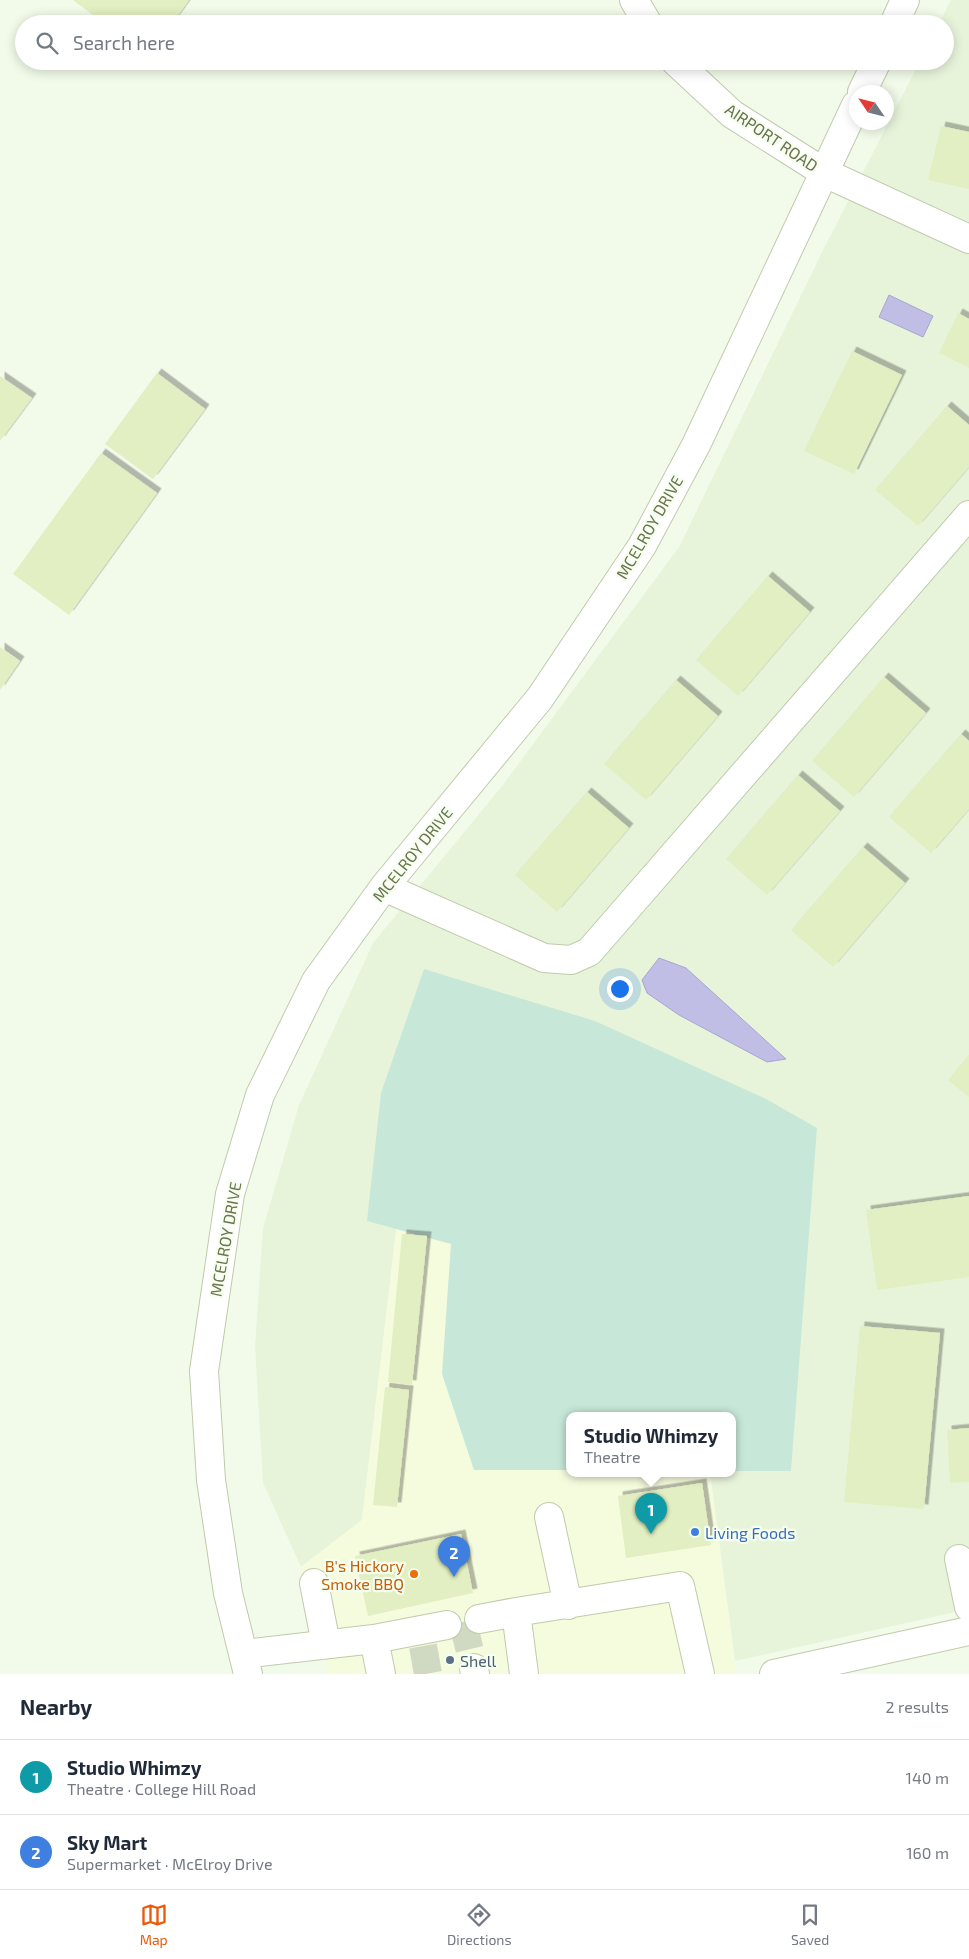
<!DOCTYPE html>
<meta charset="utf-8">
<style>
:root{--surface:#fff;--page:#f6f6f7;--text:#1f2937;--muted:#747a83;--line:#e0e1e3;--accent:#ea580c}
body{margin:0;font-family:"Exo 2",sans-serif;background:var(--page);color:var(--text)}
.compass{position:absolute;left:849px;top:85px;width:45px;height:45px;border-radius:50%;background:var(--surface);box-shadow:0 2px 12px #0003;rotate:305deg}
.you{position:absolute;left:619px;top:988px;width:18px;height:18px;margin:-12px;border:4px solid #fff;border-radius:50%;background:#1a73e8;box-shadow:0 0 0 8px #1a73e833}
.badge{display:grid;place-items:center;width:32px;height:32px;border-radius:50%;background:var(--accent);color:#fff;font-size:16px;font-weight:700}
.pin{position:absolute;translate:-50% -41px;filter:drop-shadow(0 1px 2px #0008)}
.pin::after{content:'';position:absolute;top:26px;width:18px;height:15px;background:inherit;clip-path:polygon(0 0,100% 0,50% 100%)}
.popup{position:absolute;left:566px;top:1412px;width:170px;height:65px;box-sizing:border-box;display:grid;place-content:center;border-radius:10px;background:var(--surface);filter:drop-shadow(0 1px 4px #0005);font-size:16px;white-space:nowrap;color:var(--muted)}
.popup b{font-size:19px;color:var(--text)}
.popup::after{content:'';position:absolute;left:50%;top:100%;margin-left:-10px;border:10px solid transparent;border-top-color:var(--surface)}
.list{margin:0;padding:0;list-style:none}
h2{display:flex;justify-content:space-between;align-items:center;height:65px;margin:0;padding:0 20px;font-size:21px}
h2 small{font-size:16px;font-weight:400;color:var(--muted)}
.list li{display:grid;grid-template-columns:32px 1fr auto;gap:15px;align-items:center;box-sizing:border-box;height:75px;padding:0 20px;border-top:1px solid var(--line)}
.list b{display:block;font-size:19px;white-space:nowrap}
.list p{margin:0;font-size:16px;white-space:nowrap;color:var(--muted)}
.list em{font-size:16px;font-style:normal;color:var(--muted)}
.icon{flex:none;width:28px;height:28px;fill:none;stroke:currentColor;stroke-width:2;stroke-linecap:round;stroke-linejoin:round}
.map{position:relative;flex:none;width:969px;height:1674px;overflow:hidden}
.search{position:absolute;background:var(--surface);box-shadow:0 2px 12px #0003;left:15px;right:15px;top:15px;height:55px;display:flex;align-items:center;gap:12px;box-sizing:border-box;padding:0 18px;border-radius:28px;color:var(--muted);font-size:19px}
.sheet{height:215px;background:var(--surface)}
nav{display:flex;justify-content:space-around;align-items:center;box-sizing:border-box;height:70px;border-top:1px solid var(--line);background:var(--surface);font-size:14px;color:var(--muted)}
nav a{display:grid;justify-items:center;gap:2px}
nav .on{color:var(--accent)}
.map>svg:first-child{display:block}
.residential{fill:#e8f4da}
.commercial{fill:#f5fbdd}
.green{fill:#c7e8d8}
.water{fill:#c0bee4;stroke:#a8a5d5}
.building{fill:#e1efc2;filter:url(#shadow)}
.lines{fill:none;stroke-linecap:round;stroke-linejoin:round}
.minor-tunnel{stroke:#d0d9c2;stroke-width:28;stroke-dasharray:28 14;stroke-linecap:butt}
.minor-casing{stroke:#c0caac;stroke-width:30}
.minor{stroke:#fff;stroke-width:28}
.shop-dot{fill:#3f7fe0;stroke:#f6feef;stroke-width:2}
.food-dot{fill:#e8710a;stroke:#f6feef;stroke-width:2}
.service-dot{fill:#5c6f8a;stroke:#f6feef;stroke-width:2}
.labels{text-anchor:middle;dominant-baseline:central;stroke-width:4.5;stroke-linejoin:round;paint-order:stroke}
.street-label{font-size:16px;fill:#6a744e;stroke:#f6feef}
.shop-label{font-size:16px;fill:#366cbe;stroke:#f6feef;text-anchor:start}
.food-label{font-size:16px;fill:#c56008;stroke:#f6feef;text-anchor:end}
.service-label{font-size:16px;fill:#4e5e75;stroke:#f6feef;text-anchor:start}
</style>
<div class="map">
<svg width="969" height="1674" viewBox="0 0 969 1674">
<defs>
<filter id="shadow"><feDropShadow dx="4.5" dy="-4.5" stdDeviation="0" flood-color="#0004"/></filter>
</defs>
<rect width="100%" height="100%" fill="#f2fbe9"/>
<path class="residential" d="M951,0H969V1609L735,1661L710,1473H732V1415H570L397,1223L362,1520L301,1567L263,1483L255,1347L263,1228L299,1105L373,943L502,786L679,547L823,250L920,61H945V24H939Z"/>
<path class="commercial" d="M397,1223L459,1231L570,1457V1473H710L736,1674H328L301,1567L362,1520Z"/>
<path class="green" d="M424,969L595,1021L766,1099L817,1128L791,1471H732V1415H570V1470H474L442,1374L451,1244L367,1221L381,1093Z"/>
<path class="water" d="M889,295L933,316L923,337L879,317Z
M659,958L686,968L786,1059L767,1062L679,1015L647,993L642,980Z"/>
<path class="building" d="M73,0H189L172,24H105Z
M941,126L969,132V189L928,180Z
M958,313L969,319V368L939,353Z
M852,351L902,375L854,474L804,451Z
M157,373L205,409L153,479L105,444Z
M0,376L32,398L0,441Z
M947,406L969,425V467L918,526L875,490Z
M101,453L157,493L69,615L13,574Z
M768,576L810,612L738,696L696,660Z
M0,647L20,661L0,690Z
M884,677L926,713L854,797L812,761Z
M676,680L718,716L646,800L604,764Z
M961,734L969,741V809L931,853L889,817Z
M798,775L840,811L767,895L726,859Z
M587,792L629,828L557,912L515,875Z
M863,847L905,883L833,967L791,930Z
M969,1055V1097L948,1080Z
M969,1196V1277L877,1290L866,1210Z
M402,1234L427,1236L412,1385L388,1382Z
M860,1326L940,1333L924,1509L844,1502Z
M385,1387L409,1390L397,1507L373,1505Z
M969,1428V1482L950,1483L947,1430Z
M702,1483L711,1545L626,1558L618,1496Z
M461,1534L473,1593L368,1616L355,1556Z"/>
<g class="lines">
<path class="minor-tunnel" d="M463,1622L474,1668
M423,1646L428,1674"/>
<g class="minor-casing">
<path id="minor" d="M634,0L648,24
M894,24L905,0
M675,61L732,114L825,173L969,239
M862,92L877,61
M384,887L544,958L571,960L589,952L969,515
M549,1517L568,1605
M959,1559L969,1607
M314,1583L326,1644
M479,1619L516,1612
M243,1654L374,1639
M474,1668L475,1674
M248,1674L228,1593L211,1480L204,1371L230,1194L260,1095L316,981L384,887L540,698L642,546L696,445L856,105
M381,1674L374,1639L447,1625
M524,1674L516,1612L680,1586L700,1674
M774,1674L969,1631"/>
</g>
<use href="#minor" class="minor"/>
</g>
<circle class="shop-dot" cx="695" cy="1532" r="5"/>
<circle class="food-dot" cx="414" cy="1574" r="5"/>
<circle class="service-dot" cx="450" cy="1660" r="5"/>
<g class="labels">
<g class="street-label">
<text transform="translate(772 137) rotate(34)">AIRPORT ROAD</text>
<text transform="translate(649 527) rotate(-60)">MCELROY DRIVE</text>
<text transform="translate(412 854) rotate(-51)">MCELROY DRIVE</text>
<text transform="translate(225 1239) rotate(-80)">MCELROY DRIVE</text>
</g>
<g class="shop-label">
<text x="705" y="1532">Living Foods</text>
</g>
<g class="food-label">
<text x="404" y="1565">B's Hickory<tspan x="404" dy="18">Smoke BBQ</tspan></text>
</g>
<g class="service-label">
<text x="460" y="1660">Shell</text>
</g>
</g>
</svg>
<svg class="compass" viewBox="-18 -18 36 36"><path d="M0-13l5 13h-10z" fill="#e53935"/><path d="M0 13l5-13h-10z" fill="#747a83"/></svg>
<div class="you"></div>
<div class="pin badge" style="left:651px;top:1534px;background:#0f9aa8">1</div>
<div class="popup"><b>Studio Whimzy</b>Theatre</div>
<div class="pin badge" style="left:454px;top:1577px;background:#3f7fe0">2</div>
<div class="search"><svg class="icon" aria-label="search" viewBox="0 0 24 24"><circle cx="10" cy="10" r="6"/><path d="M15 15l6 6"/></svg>Search here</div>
</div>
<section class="sheet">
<h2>Nearby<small>2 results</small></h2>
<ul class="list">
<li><span class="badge" style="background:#0f9aa8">1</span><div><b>Studio Whimzy</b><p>Theatre · College Hill Road</p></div><em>140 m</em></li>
<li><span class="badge" style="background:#3f7fe0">2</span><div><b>Sky Mart</b><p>Supermarket · McElroy Drive</p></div><em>160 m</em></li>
</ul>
</section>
<nav>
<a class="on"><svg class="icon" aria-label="map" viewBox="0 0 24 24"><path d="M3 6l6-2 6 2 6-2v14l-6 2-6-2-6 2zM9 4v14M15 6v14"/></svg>Map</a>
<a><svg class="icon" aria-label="directions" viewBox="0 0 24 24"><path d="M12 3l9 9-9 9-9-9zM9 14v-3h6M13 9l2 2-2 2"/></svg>Directions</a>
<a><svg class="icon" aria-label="saved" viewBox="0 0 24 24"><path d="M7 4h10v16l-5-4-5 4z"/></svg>Saved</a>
</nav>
